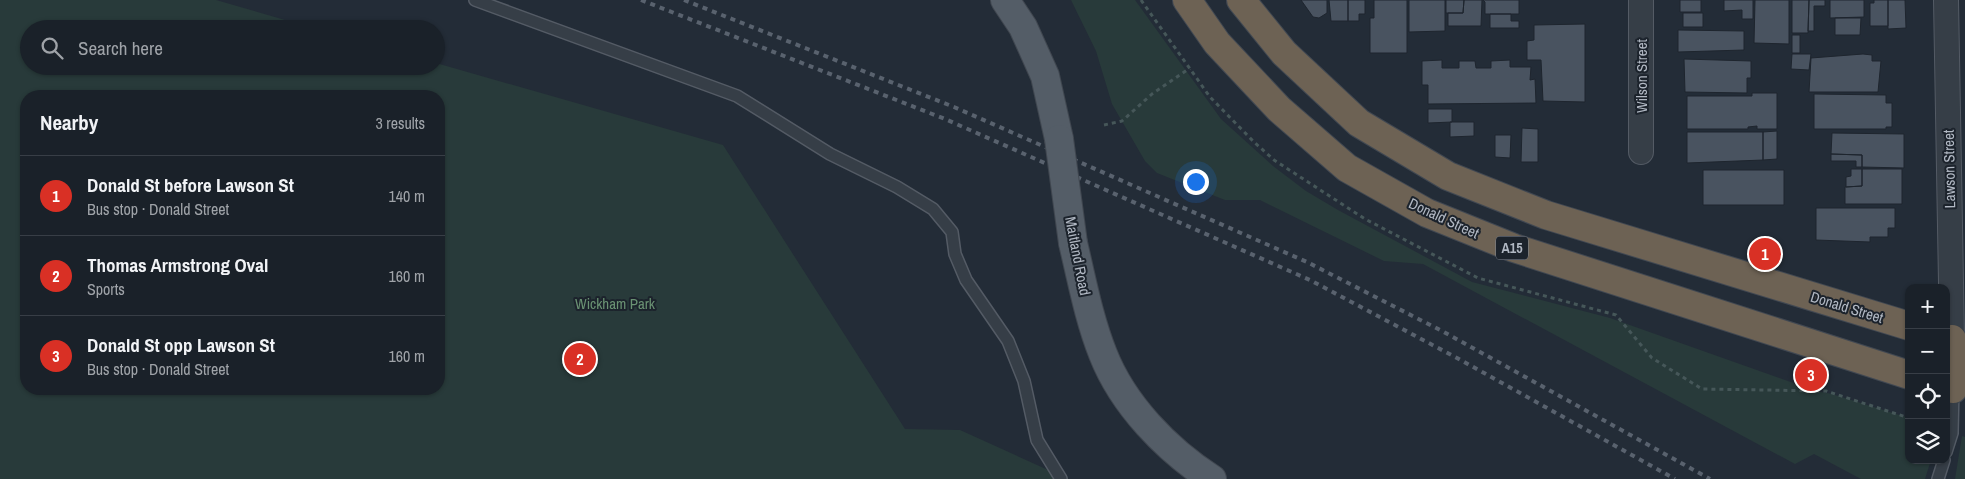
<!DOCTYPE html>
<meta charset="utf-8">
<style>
:root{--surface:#1a2129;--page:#232931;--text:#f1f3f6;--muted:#9fa3a8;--line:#383e46;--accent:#d93025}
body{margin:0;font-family:"Archivo Narrow",sans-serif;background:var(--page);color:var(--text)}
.controls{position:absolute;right:15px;bottom:15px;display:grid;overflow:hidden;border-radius:10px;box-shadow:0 1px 4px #0004}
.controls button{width:45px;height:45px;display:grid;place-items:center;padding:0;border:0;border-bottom:1px solid var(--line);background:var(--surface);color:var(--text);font:25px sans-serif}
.you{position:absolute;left:1195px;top:181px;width:18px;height:18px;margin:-12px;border:4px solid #fff;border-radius:50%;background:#1a73e8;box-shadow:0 0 0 8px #1a73e833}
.badge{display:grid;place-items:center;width:32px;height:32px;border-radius:50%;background:var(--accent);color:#fff;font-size:16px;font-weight:700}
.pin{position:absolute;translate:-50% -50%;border:2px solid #fff;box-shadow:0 1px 5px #0006}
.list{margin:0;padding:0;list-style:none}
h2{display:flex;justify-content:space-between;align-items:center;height:65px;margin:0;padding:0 20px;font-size:21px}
h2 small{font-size:16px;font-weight:400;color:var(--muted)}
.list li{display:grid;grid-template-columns:32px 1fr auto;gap:15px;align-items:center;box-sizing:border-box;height:80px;padding:0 20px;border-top:1px solid var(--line)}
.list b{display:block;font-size:19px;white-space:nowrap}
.list p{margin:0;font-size:16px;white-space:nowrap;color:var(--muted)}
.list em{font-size:16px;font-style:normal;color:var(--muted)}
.icon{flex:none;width:28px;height:28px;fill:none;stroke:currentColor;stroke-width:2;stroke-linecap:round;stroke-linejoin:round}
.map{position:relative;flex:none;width:1965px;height:479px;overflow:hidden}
.search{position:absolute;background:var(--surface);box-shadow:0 1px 4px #0004;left:20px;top:20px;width:425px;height:55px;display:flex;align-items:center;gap:12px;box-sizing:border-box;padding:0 18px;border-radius:28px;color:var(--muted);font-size:19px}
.panel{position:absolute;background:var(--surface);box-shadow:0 1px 4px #0004;left:20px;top:90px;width:425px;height:305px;border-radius:20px}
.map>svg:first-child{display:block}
.green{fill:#283a3a;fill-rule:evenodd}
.building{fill:#495360;stroke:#1e252e}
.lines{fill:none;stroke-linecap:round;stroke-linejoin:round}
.lane-casing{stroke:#545b65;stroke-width:14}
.street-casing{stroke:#545b65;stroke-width:26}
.primary-casing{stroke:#404750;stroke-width:30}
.highway-casing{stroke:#414852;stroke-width:30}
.path{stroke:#465759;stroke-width:3;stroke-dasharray:4 4;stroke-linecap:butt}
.lane{stroke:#363e47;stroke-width:11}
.street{stroke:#363e47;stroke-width:24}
.primary{stroke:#545d67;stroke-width:28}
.highway{stroke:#6d6254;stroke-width:28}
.rail{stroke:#59626e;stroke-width:4;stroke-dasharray:5 5;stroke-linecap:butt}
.primary-bridge-casing{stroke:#404750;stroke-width:30;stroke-linecap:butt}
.primary-bridge{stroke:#545d67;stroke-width:28}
.labels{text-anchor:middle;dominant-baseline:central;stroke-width:4;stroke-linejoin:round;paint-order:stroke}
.shield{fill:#1c232c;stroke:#848b96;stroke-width:1}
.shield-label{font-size:14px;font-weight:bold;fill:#b1b8c3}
.street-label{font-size:15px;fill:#b1b8c3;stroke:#1c232c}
.park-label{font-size:15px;fill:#6a9273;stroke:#1c232c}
</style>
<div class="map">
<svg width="1965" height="479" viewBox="0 0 1965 479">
<rect width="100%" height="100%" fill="#232c37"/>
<path class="green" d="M0,0H216L316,29H29V66H436V63L723,145L905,429L960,430L1068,479H0ZM26,96H439V389H26Z
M1071,0H1135L1221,119L1273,166L1306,191L1338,210L1472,282L1610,318L1816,391L1832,394L1909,418V460H1931L1925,479H1861L1814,454L1795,464L1423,264L1384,261L1260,200H1225L1157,173L1145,161L1112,104L1096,51Z
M1962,436L1965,437V479H1955Z"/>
<path class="building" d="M1301,0H1327V13L1319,18L1313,17Z
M1329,0H1348V21H1331Z
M1348,0H1365V14H1359V21H1348Z
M1374,0H1407V53H1370V18H1374Z
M1409,0H1445V31L1409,32Z
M1446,0H1464L1463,13H1446Z
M1464,0H1482L1481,26H1448V13H1463Z
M1483,0H1519V14H1485V2Z
M1680,0H1701V12H1680Z
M1724,0H1753V19H1742V10L1724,11Z
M1755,0H1789V44L1754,43Z
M1792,0H1809L1808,33H1792Z
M1809,0H1825V6H1814V31H1808Z
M1830,0H1864V17L1830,18Z
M1874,0H1888V26H1870V3H1874Z
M1888,0H1905L1906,28L1888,29Z
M1683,13H1703V27H1683Z
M1490,14H1511V21H1519V28H1490Z
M1835,18H1861L1860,35H1835Z
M1585,24V102L1543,101L1541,60H1527V41L1534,40V25Z
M1678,30L1744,31V50L1678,52Z
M1792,35H1800V53H1792Z
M1792,54H1811L1809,70L1791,69Z
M1863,54L1872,55V61H1881L1878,92H1809L1811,58Z
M1684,59L1751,61V78H1747V93L1685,92Z
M1442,60V68H1459V61H1475L1476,68H1491V61L1510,60V67H1531L1530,80L1535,79L1536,103L1428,104V85H1422V61Z
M1752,93H1777V129H1757V126L1748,127V129H1687V96H1752Z
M1814,94L1886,95V103H1892V127H1886V129H1814Z
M1428,109H1452V122L1428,123Z
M1450,122H1474V136L1450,137Z
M1522,128L1538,129V162H1521Z
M1777,131V159L1763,160V132Z
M1687,132H1763V160L1687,163Z
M1832,133L1904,134V168L1862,167V155L1831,154Z
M1495,135H1511L1510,158L1495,157Z
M1831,154L1862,155V167H1856V161H1831Z
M1851,169H1862V186L1846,187V177L1851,176Z
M1862,169H1902V204H1845V187L1862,186Z
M1703,170H1784V205H1703Z
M1816,208H1895V228H1888V237H1870V242L1816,240Z"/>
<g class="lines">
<g class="lane-casing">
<path id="lane" d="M475,0L737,96L830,154L897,187L933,209L952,232L955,254L966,280L1008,341L1024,381L1037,440L1061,479
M1946,452L1952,433L1953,389
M1938,479L1944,460"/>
</g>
<g class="street-casing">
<path id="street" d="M1641,0V152
M1946,0L1952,339"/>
</g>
<g class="primary-casing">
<path id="primary" d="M1005,0L1023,27L1045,76L1059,139
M1073,243C1082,281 1089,319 1103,354C1123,405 1167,450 1212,479"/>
</g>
<g class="highway-casing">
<path id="highway" d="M1187,0L1217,43L1279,109L1347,168L1427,213L1514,248L1909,375
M1241,0L1284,53L1359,123L1448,176L1546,215L1909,326
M1952,339L1953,389"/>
</g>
<path class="path" d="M1141,0L1210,97L1254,142L1274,160L1365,219L1478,278L1616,315L1652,358L1702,389L1826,391L1909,418
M1104,125L1122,121L1152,94L1190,68"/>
<use href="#lane" class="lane"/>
<use href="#street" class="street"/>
<use href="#primary" class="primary"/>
<use href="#highway" class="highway"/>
<path class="rail" d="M641,0L945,119L1310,280L1457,358L1675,479
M684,0L954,107L1307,262L1442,331L1710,479"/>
<g class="primary-bridge-casing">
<path id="primary-bridge" d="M1059,139L1073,243"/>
</g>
<use href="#primary-bridge" class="primary-bridge"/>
</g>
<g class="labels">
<rect class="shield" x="1496" y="236.5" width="32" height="23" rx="4"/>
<g class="shield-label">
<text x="1512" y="248">A15</text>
</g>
<g class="street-label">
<text transform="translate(1641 76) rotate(-90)">Wilson Street</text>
<text transform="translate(1949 169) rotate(-91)">Lawson Street</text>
<text transform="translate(1444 218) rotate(25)">Donald Street</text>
<text transform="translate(1078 256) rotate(79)">Maitland Road</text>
<text transform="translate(1847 307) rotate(17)">Donald Street</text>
</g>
<g class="park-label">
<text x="615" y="303">Wickham Park</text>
</g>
</g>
</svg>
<div class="controls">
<button>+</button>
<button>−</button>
<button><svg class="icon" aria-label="locate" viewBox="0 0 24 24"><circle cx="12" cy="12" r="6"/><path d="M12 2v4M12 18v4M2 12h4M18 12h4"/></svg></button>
<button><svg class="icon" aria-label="layers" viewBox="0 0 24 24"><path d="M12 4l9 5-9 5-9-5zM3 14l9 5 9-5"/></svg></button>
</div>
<div class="you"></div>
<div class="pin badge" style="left:1765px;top:254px">1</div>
<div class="pin badge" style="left:580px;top:359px">2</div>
<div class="pin badge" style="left:1811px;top:375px">3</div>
<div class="search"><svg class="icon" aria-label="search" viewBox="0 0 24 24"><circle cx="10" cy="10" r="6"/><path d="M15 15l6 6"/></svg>Search here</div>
<section class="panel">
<h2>Nearby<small>3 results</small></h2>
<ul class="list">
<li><span class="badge">1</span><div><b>Donald St before Lawson St</b><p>Bus stop · Donald Street</p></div><em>140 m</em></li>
<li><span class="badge">2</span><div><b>Thomas Armstrong Oval</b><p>Sports</p></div><em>160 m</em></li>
<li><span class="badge">3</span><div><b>Donald St opp Lawson St</b><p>Bus stop · Donald Street</p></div><em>160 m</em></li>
</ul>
</section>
</div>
